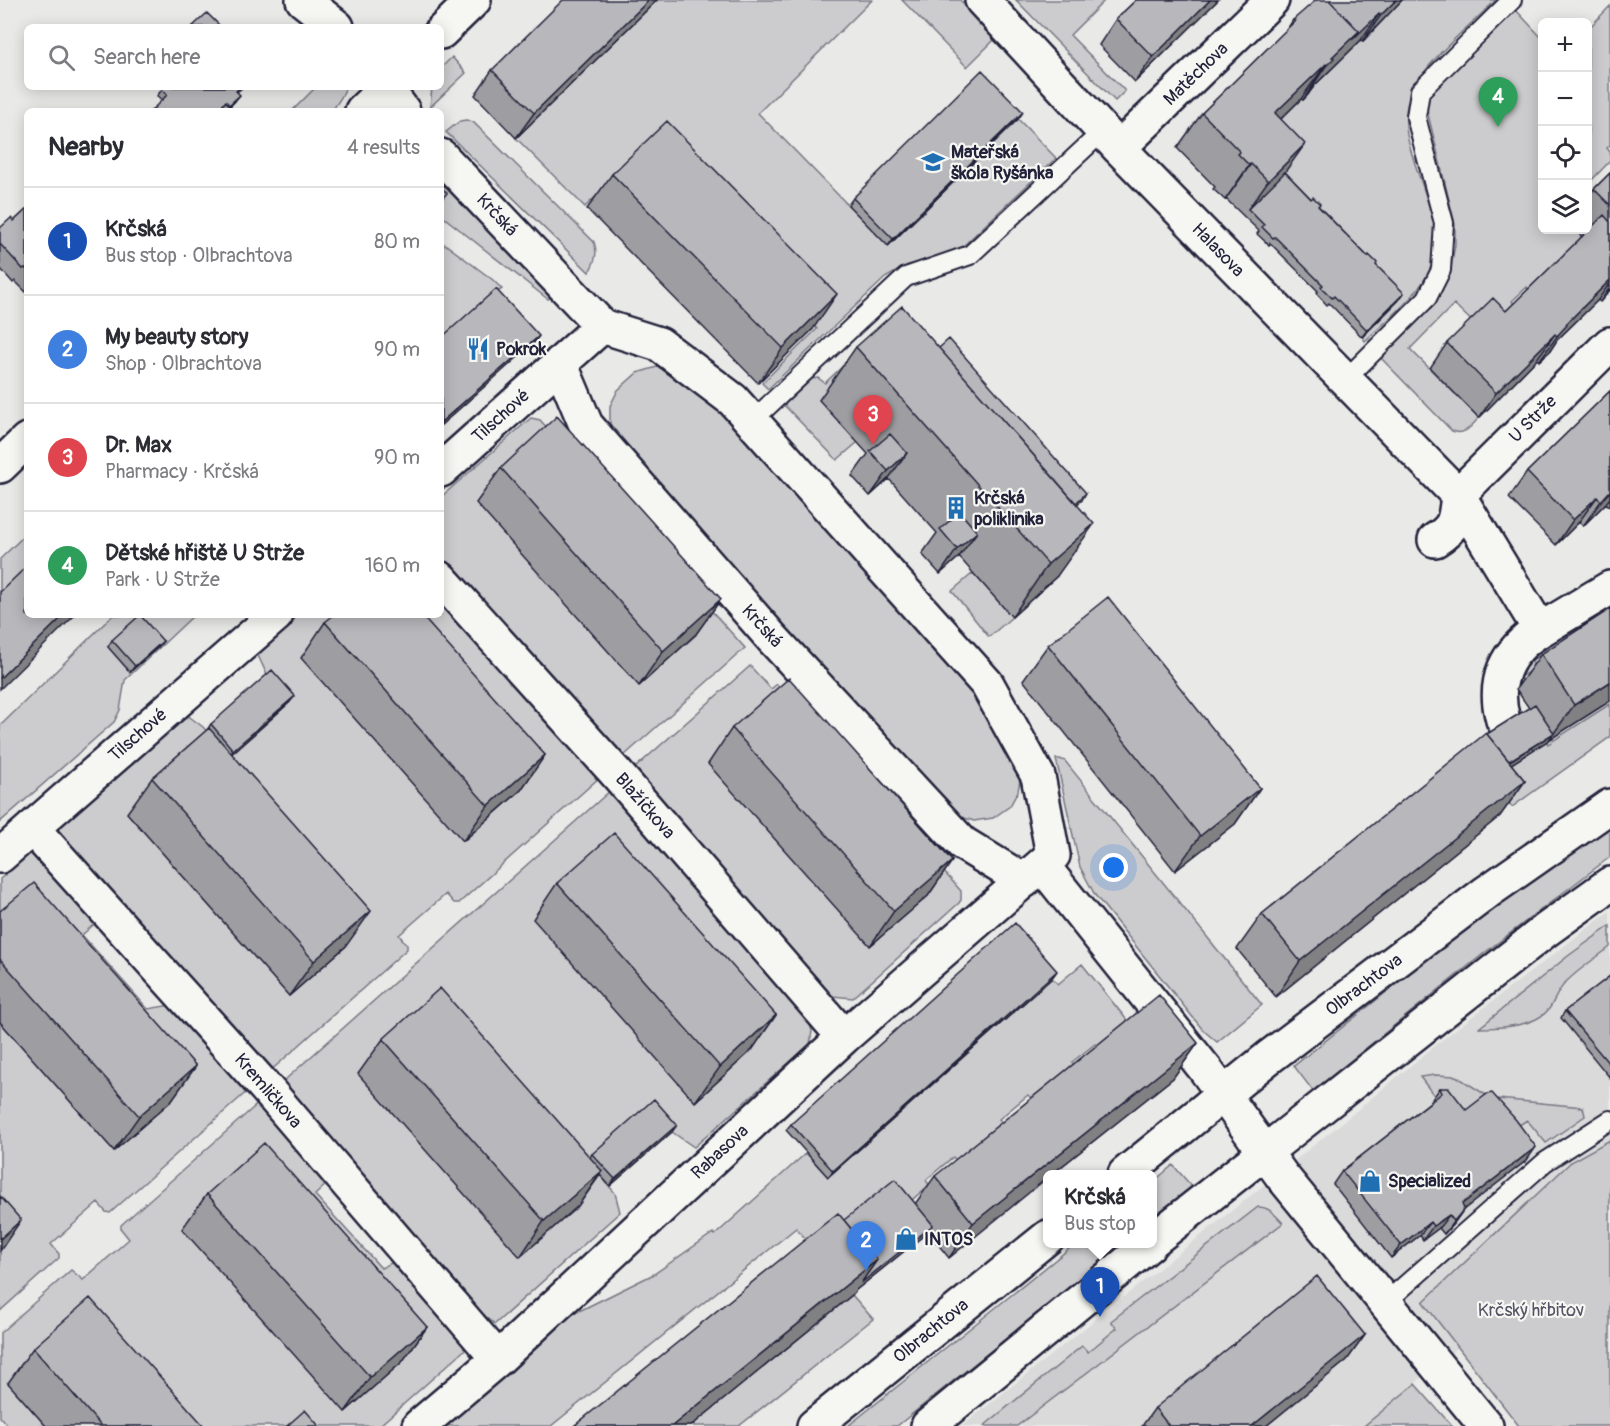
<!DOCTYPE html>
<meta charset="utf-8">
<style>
:root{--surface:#fff;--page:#f2f2f3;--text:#2b2b33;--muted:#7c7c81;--line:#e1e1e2;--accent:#b45309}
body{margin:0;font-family:Pangolin,sans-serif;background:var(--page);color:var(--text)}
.controls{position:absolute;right:18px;top:18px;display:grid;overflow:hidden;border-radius:9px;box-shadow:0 3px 15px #0003}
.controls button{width:54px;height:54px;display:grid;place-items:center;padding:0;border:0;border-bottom:2px solid var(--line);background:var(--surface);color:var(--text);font:30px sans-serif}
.you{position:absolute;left:1114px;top:868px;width:21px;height:21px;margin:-15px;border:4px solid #fff;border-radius:50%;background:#1a73e8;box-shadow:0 0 0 9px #1a73e833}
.badge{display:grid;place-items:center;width:39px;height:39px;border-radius:50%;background:var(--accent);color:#fff;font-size:20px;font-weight:700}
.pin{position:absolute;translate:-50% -50px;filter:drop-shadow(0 2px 3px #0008)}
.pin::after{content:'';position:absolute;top:32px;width:21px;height:18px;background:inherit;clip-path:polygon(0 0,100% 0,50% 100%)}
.popup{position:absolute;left:1043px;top:1170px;width:114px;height:78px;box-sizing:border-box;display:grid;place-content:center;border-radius:9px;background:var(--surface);filter:drop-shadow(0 2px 4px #0005);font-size:20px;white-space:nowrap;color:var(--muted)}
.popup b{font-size:22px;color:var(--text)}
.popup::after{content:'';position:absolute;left:50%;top:100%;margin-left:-12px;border:12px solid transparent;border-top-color:var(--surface)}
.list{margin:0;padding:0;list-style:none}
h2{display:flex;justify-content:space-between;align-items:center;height:78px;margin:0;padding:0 24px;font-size:26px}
h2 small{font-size:20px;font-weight:400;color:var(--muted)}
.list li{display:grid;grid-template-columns:39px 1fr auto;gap:18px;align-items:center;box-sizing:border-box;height:108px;padding:0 24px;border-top:2px solid var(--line)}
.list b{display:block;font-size:22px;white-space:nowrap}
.list p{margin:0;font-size:20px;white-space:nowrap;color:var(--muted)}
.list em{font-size:20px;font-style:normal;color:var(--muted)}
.icon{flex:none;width:33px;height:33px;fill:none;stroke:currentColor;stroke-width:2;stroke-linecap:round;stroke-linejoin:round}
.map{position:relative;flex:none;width:1610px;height:1426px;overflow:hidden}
.search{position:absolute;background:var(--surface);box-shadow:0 3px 15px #0003;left:24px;top:24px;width:420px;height:66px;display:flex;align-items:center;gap:15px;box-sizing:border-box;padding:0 21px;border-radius:9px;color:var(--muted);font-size:22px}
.panel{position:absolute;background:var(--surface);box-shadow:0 3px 15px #0003;left:24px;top:108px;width:420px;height:510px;border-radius:9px}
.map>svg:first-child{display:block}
.built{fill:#dadada}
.green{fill:#ccccce;stroke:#777784;stroke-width:1.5;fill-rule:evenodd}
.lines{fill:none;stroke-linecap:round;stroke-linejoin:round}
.service-casing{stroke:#22223b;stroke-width:22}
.minor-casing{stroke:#22223b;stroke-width:38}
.tertiary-casing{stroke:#22223b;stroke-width:38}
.service{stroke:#f6f6f2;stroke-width:18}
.minor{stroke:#f6f6f2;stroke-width:33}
.tertiary{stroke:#f6f6f2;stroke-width:33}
.wall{fill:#9e9ea2;stroke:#22223b;stroke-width:1.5}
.shaded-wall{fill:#818184;stroke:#22223b;stroke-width:1.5}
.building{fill:#b8b8bc;stroke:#22223b;stroke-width:1.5}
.labels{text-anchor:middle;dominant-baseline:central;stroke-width:4.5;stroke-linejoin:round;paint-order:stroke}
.street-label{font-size:18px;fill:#22223b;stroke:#f6f6f2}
.poi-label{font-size:18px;font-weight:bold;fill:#22223b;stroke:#f6f6f2;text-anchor:start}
.park-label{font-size:18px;fill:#555567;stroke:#f6f6f2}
</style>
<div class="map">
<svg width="1610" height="1426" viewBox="0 0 1610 1426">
<rect width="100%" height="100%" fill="#e9e9e7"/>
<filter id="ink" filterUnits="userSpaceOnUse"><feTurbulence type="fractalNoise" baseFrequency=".0167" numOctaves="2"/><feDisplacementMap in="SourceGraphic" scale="12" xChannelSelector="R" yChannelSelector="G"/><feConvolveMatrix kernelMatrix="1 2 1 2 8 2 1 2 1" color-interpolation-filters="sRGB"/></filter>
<g filter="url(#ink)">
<path class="built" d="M1610,911V1140L1572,1161L1424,1302L1458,1347L1364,1426H962L1338,1126L1443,1039Z"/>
<path class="green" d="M657,0H872L758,113L888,246L1018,119L1056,158L962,247L936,259L908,265L885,278L768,389L762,383L817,329L642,151L585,207L516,138Z
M902,0H960L995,35L996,38L967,67Z
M1016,0H1105L1070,35L1125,91L1115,101Z
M1401,0H1496C1468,28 1428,58 1411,94C1387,144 1452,211 1431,267C1421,294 1386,321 1365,341L1266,164L1274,124L1301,99L1303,100L1309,94L1308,92L1361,40L1363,41Z
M1610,6V145L1607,148L1610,152V161L1588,184V29Z
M1515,9L1542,38V230H1575L1586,241L1533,293L1527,287L1512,301L1517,308L1488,337L1454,304L1410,349L1479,418C1470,427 1465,436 1452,431L1380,357L1437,299L1450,273L1455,245V224L1427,110L1428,99L1438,84Z
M452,57L466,73L430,107L432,87H441V68Z
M316,87H346L342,96L332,111H292Z
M466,120L473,122L594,242C598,253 595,262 589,272L446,132L460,121Z
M441,182L555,297L548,299L545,297L441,215Z
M445,244L493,280L502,289L491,296L441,340V248Z
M849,360L858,442L837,460L784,405L812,379L818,378L825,383Z
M657,367L678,372L723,412L947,659L983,707L1021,774L1018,791L1010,806L993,818L974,821L955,815L949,810L617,439L610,423V406L618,390L637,373Z
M531,418L540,420L745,648L616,763L441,566V497ZM477,503L696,634V635L639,685Z
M27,533V577L0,604V559Z
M973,573L1012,617L989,637L952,591Z
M441,599L600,777L459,903H454L446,894L399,935L407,945V949L267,1074L68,850L56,830L187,715L203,727L229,756L290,702L268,677L256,651L299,615H350L464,841L521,790L366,615H441ZM127,813L346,946L289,996Z
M1610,600V619L1566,639L1531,661L1535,668L1512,682L1514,664Z
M113,615H194L125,680L120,710L114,722L0,822V726ZM108,647H158L130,672Z
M750,666L771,689L777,684L961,891V900L959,903L853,998L832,996L816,988L627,775Z
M1610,704V737L1512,807L1471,755L1546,741L1548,744Z
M1056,759H1060L1065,761L1262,1005L1217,1042L1203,1030L1095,895L1080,867Z
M611,790L806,1011L812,1031L810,1044L694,1147L672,1132L649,1106L588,1161L615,1193L620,1212L495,1324L474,1307L278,1086Z
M1610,819V857L1483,954L1313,1091L1294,1066L1511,892Z
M34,849L100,919L82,935L148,1009L177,1004L251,1088L110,1213L106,1212L98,1203L51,1244L59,1254V1258L0,1311V1022L114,1151L0,926V879Z
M1610,926V947C1596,958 1579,969 1566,982C1558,990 1555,1000 1549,1009C1535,1027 1499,1028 1479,1028L1568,956Z
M1082,964L1130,1024L1100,1049L1095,1044L1072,1062L1076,1067L1034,1101L1028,1095L999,1119L1004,1125L958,1162L953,1157L926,1180L929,1185L906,1205L814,1248L796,1228L551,1426H446L569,1316L654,1274L713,1233L715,1235L806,1153L828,1177L1052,978L1058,984Z
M1435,1075L1456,1076L1489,1097L1498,1099L1583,1107L1585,1116L1546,1143L1527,1120L1507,1133L1456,1124L1420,1077Z
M262,1100L332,1179L315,1195L381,1268L402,1258L469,1346L379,1426H148L8,1383L46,1426H8L0,1417V1333L71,1270L83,1280L129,1239L121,1229V1225Z
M1610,1140V1426H1519L1423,1302L1572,1161Z
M1173,1165L1193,1188L1153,1221V1182Z
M1258,1207C1270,1207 1275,1215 1283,1223L1017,1426H984L1082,1346L1088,1352L1117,1328L1111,1321Z
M1075,1244H1124L897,1426H848Z
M852,1295L873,1319L739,1426H690Z
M1415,1384L1452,1426H1364Z"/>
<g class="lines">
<g class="service-casing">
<path id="service" d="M1345,380L1427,298L1441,270L1444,223L1416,117L1420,91L1512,0
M752,421L906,277L970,255L1103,131
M1385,1303L1545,1162L1610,1120"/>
</g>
<g class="minor-casing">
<path id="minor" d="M303,0L337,27
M982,0L1119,148L1458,495L1540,630L1610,588
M385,87L403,111
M1119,148L1272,0
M560,363L586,425L772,638L962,843L1024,881
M441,470L602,326
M1435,540C1456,527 1455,520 1458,495L1610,344
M441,579L616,773L844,1037
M1503,720C1492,681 1506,651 1540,630
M32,828L265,1087L498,1359
M0,856L276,615
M1042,865L1205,1069L1282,1176L1486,1426
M419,1426L498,1359L844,1037L1053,855L1038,776L987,684L733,400L659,344L602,326L441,156"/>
</g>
<g class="tertiary-casing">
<path id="tertiary" d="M441,32L474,0
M362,111L387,87
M0,466L27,440
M1125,1174L1268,1058L1487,892L1610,806
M1152,1241L1546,930L1610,884
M814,1426L1048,1237
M928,1426L1150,1244"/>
</g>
<use href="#service" class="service"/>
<use href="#minor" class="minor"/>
<use href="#tertiary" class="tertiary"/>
</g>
<path class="wall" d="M657,0L516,138L475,95L492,70Z
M1136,0H1218L1135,82L1099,45L1116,19Z
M1402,0L1363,41L1361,40L1315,85L1309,93L1303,100L1301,99L1281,119L1285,172L1376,265L1399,300L1362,337L1329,303L1327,305L1316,293L1318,291L1270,243L1269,245L1257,234L1259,231L1226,199L1225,200L1213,189L1215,187L1177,148L1202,113L1286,31L1293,20Z
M164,87H243L237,92L235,101L225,111H224L221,108L162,100L157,96Z
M1023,112L1018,119L888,246L848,205L853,198Z
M1610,173V290L1600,302L1598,300L1557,340L1550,351L1539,361L1537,359L1479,418L1430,368L1447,343L1506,311L1582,237L1575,230H1587V197L1594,189Z
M612,174L813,329L758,383L587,209Z
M27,209V293L15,281L13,283L0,268V228L14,221Z
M856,347L939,348L1082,500L1077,504L1057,576L1012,617L959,557L940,574L922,554L937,533L889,479L870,496L852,476L868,454L819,400Z
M1610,391V507L1606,503L1583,526L1579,522L1556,545L1509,498L1527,472Z
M501,468L721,599L696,634L639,686L476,503Z
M325,622L545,755L521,790L463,841L301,658Z
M112,640L163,641L158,647L130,672L108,647Z
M1048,645L1260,788L1235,824L1175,871L1023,680Z
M1541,654L1610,701L1511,764L1525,781L1500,816L1276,997L1237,949L1262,914L1487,734L1529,708L1516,689Z
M290,702L231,754L346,946L289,996L127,813L152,778L207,730L211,724Z
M732,728L952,861L928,896L870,946L708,764Z
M557,883L776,1015L752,1050L695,1102L533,919Z
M0,911L196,1066L171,1101L114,1151L0,1022Z
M1610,976V1078L1561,1018L1565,1011Z
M1052,978L828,1177L786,1130L791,1124Z
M383,1039L590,1157L592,1154L672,1132L610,1186L600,1175L578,1206L520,1257L358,1074Z
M1198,1043L1173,1078L1052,1174H1047L949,1258L928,1232L856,1290L852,1295L691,1426H574L844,1220L915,1204L935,1176Z
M1440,1088L1527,1160L1464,1209L1454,1223L1444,1234L1439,1228L1423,1240L1420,1235L1391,1258L1333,1184L1342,1171L1430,1102Z
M207,1194L427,1327L402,1362L345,1412L182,1229Z
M1365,1335L1347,1360L1266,1426H1142L1155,1408Z
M33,1348L204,1426H46L8,1383Z"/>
<path class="shaded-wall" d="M649,0H657L516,138L534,113Z
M1210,0H1218L1135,82L1153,57Z
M1396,0H1402L1363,41L1380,16Z
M1379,14L1361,40L1315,85L1309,93L1303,100L1332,57L1359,31Z
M1326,64L1301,99L1251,148L1275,113Z
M240,95L235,101L225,111L229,105Z
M1023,112L1018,119L888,246L893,239Z
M1305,144L1280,179L1248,209L1268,181Z
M1251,164L1226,199L1225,200L1249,165Z
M1610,280V283L1598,300L1557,340L1550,351L1539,361L1566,324Z
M1610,287V290L1600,302Z
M1404,293L1399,300L1362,337L1367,330Z
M837,294L813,329L758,383L783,348Z
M1555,334L1537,359L1479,418L1496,393Z
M539,336L534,343L441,425V422Z
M907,453L889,478L870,496L888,471Z
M1610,491V498L1606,503L1583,526L1601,501Z
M1086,493L1082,500L1034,543Z
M1597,497L1579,522L1556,545L1573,520Z
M1094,524L1057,576L1012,617L1048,564Z
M977,532L959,557L940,574L957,549Z
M721,599L696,634L639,686L663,651Z
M64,615H75L0,689V678Z
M163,641L158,647L130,672L135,666Z
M1610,682V701L1549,740L1574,705Z
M295,696L290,702L228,757L233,750Z
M1554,733L1549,740L1494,775L1499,768Z
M545,755L521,790L463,841L488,806Z
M1525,781L1500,816L1276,997L1300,961Z
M1260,788L1235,824L1175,871L1200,836Z
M952,861L928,896L870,946L894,911Z
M371,911L346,946L289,996L314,961Z
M1057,971L1052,978L828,1177L833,1171Z
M776,1015L752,1050L695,1102L720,1067Z
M1198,1043L1173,1078L1052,1174H1047V1178L949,1258L973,1223Z
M196,1066L171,1101L114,1151L139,1116Z
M677,1125L672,1132L610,1186L615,1179Z
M1536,1147L1527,1160L1453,1218L1462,1204Z
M602,1171L578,1206L520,1257L544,1221Z
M1464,1209L1454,1223L1444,1234L1454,1221Z
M1449,1215L1439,1228L1423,1240L1433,1226Z
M21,1220L0,1251V1239Z
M1430,1222L1420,1235L1391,1258L1401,1245Z
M933,1225L928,1232L856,1290L852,1295L691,1426H672L877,1260Z
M427,1327L402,1362L345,1412L370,1377Z
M1365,1335L1347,1360L1266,1426H1252Z"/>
<path class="building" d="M563,0H649L534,113L492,70Z
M1136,0H1210L1153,57L1116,19Z
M1316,0H1329L1359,31L1332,57L1334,58L1327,65L1326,64L1275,113L1305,144L1268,181L1251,164L1249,165L1238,154L1240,152L1202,113L1295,21L1293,20Z
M1329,0H1396L1380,16L1379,14L1352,40L1359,31Z
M207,13L221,27H192Z
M982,70L1023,112L893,239L853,198Z
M164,87H240L236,91L240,95L229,105L226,101L217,111H151L167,95L162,89Z
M667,121L837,294L783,348L612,174Z
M1285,172L1311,199L1313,197L1320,204L1318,206L1368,257L1369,255L1377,263L1376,265L1404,293L1367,330L1334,296L1332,298L1321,287L1323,285L1275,237L1273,238L1262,227L1264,225L1248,209Z
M1610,173V205L1594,189Z
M441,187L447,193L441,200Z
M27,209V270L25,268L23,269L0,244V228L11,218L14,221Z
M1604,215L1610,222V280L1566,324L1567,325L1557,336L1555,334L1496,393L1447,343L1493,298L1506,311Z
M496,289L539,336L441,422V338Z
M902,306L1094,524L1048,564L856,347Z
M949,339L1086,493L1076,503L939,348Z
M1610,391V491L1601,501L1597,497L1573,520L1527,472Z
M557,416L721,599L663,651L501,468Z
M890,434L907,453L888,471L870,451Z
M960,512L977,532L957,549L940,529Z
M27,566V615H64L0,678V592Z
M1108,597L1260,788L1200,836L1048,645Z
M1610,609V682L1574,705L1541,654Z
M140,615L163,641L135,666L112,640Z
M334,615H421L545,755L488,806L325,622Z
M272,670L295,696L233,750L211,724Z
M789,678L952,861L894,911L732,728Z
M1535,704L1554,733L1509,761L1487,734Z
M209,728L371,911L314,961L152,778Z
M1486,733L1525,781L1300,961L1262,914Z
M614,833L776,1015L720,1067L557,883Z
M34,883L196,1066L139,1116L0,959V911Z
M1015,923L1057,971L833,1171L791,1124Z
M1610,976V1065L1565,1011Z
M440,988L602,1171L544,1221L383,1039Z
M1159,995L1198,1043L973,1223L935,1176Z
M1440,1088H1449L1466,1110L1487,1094L1492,1093L1516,1120L1536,1147L1462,1204L1464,1209L1454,1221L1449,1215L1433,1226L1430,1222L1401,1245L1342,1171L1442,1093Z
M654,1099L677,1125L615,1179L592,1154Z
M264,1143L427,1327L370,1377L207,1194Z
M895,1179L933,1225L861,1283L877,1260L844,1220Z
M0,1196L21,1220L0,1239Z
M838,1213L877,1260L672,1426H574Z
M1317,1276L1365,1335L1252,1426H1169L1155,1408Z
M90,1298L204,1426H101L33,1348Z
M305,1410L319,1426H287Z"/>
</g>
<defs>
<g id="school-bare" transform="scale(1.8)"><path d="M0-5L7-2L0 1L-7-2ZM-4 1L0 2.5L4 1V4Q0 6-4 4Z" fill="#1f6fb2" stroke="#f6f6f2" stroke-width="2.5" paint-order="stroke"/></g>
<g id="restaurant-bare" transform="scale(1.8)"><path d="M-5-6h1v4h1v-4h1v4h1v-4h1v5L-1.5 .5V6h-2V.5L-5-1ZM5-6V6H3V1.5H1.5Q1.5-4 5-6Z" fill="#1f6fb2" stroke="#f6f6f2" stroke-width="2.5" paint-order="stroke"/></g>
<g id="building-bare" transform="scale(1.8)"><path d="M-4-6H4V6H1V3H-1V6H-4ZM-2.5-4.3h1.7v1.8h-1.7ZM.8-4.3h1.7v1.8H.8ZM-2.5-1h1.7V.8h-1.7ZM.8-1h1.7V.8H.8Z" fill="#1f6fb2" stroke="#f6f6f2" stroke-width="2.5" paint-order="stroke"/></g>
<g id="shop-bare" transform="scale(1.8)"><path d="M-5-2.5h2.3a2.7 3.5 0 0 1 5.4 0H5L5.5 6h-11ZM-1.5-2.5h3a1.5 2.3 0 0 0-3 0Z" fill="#1f6fb2" stroke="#f6f6f2" stroke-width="2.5" paint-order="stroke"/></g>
</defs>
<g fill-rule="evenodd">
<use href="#school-bare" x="933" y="162"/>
<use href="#restaurant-bare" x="478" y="349"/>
<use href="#building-bare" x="956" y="508"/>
<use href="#shop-bare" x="1370" y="1181"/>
<use href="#shop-bare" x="906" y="1239"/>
</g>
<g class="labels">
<g class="street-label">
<text transform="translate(1196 74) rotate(-44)">Matěchova</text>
<text transform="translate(497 215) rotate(47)">Krčská</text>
<text transform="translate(1218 250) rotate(46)">Halasova</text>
<text transform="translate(501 416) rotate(-42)">Tilschové</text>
<text transform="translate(1533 419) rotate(-45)">U Strže</text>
<text transform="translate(762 626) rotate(48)">Krčská</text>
<text transform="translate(138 735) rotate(-41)">Tilschové</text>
<text transform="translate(645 806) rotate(49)">Blažíčkova</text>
<text transform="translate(1364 985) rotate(-37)">Olbrachtova</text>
<text transform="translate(268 1091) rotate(49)">Kremličkova</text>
<text transform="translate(720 1152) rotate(-43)">Rabasova</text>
<text transform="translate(931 1331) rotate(-39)">Olbrachtova</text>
</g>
<g class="poi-label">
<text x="951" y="152">Mateřská<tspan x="951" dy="21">škola Ryšánka</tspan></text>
<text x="496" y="349">Pokrok</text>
<text x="974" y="498">Krčská<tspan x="974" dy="21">poliklinika</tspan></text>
<text x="1388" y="1181">Specialized</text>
<text x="924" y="1239">INTOS</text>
</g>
<g class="park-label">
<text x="1531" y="1310">Krčský hřbitov</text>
</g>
</g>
</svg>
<div class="controls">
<button>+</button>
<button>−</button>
<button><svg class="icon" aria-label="locate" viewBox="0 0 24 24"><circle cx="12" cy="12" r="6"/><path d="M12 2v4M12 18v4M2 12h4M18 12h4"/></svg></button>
<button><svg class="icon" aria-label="layers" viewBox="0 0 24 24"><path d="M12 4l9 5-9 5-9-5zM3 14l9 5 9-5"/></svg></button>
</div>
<div class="you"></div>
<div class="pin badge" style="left:1100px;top:1317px;background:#1a4fb4">1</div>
<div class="popup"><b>Krčská</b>Bus stop</div>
<div class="pin badge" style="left:866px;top:1271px;background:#3f7fe0">2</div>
<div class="pin badge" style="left:873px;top:445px;background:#e0444e">3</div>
<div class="pin badge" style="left:1498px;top:127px;background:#2e9e5b">4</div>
<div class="search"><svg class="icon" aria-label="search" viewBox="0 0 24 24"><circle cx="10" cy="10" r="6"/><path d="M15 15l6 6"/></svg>Search here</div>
<section class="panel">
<h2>Nearby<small>4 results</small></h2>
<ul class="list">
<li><span class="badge" style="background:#1a4fb4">1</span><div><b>Krčská</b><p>Bus stop · Olbrachtova</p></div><em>80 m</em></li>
<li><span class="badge" style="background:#3f7fe0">2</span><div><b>My beauty story</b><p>Shop · Olbrachtova</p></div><em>90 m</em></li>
<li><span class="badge" style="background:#e0444e">3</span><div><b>Dr. Max</b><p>Pharmacy · Krčská</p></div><em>90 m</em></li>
<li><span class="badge" style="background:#2e9e5b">4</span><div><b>Dětské hřiště U Strže</b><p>Park · U Strže</p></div><em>160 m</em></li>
</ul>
</section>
</div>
